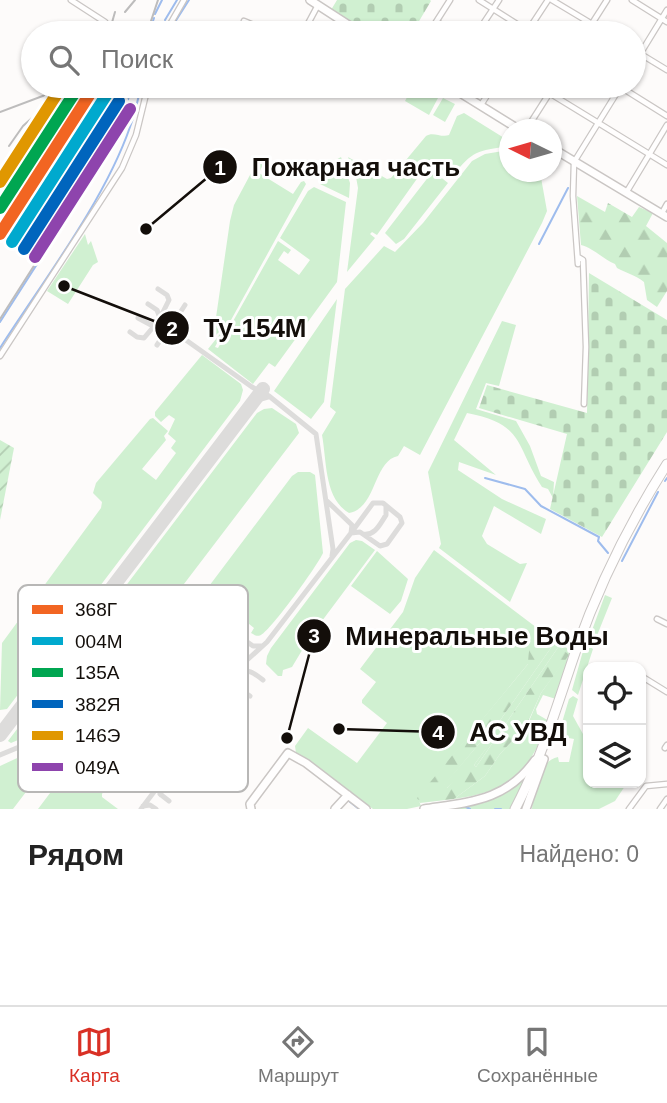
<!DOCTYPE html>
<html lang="ru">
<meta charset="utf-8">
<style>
:root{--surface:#fff;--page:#f2f2f2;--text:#222;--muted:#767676;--line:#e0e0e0;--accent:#d93025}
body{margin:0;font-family:Helvetica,sans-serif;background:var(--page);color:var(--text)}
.controls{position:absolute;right:21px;bottom:21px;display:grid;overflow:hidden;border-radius:14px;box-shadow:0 2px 5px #0004}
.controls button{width:63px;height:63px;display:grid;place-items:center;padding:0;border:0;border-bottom:2px solid var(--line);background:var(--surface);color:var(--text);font:35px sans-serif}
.compass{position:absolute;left:499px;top:119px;width:63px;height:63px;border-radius:50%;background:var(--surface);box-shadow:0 2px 5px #0004;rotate:275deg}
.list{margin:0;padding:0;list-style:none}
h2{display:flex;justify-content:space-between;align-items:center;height:91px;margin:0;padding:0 28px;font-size:30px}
h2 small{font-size:23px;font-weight:400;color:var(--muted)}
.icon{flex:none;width:38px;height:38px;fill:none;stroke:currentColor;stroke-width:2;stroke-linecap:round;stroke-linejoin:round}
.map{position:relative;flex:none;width:667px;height:809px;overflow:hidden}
.search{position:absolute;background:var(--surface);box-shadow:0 2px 5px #0004;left:21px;right:21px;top:21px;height:77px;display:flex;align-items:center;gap:18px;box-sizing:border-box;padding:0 24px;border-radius:38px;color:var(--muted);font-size:26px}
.sheet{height:196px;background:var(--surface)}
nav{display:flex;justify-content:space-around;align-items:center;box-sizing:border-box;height:98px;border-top:2px solid var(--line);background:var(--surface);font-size:19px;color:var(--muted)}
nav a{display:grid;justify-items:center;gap:4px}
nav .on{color:var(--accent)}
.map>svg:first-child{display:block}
.grass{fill:#d0f0d1}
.forest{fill:url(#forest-firs)}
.cemetery{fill:url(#cemetery-stones)}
.garden{fill:url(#garden-furrows)}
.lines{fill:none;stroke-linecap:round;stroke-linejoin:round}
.stream{stroke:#9ebced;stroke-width:2}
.taxiway{stroke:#dddcdb;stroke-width:5}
.runway{stroke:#dddcdb;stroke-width:14}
.minor-casing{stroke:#cac6c4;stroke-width:7}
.major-casing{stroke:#cac6c4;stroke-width:10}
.highway-casing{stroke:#cac6c4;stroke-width:11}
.minor{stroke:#fffefe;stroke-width:4.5}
.major{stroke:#fffefe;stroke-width:7}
.highway{stroke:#fffefe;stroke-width:9}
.rail{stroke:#bdbcbc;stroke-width:2}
.rail-1-casing{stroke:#fff;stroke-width:18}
.rail-2-casing{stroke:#fff;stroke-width:18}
.rail-3-casing{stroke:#fff;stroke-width:18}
.rail-4-casing{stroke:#fff;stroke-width:18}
.rail-5-casing{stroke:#fff;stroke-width:18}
.rail-6-casing{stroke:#fff;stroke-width:18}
.rail-1{stroke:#f26522;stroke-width:12}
.rail-2{stroke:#00a9ce;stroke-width:12}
.rail-3{stroke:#00a651;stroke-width:12}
.rail-4{stroke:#0065bd;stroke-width:12}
.rail-5{stroke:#e09701;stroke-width:12}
.rail-6{stroke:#8e44ad;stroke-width:12}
.key{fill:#fff;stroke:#b8b7b6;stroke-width:2}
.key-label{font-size:19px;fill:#130e0a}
.leader{fill:none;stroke:#130e0a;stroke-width:2.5}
.callout-dot{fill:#130e0a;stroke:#fff;stroke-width:2.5}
.mark-label{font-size:21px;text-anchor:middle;font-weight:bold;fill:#fff}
.callout-label{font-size:26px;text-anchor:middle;font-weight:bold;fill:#130e0a;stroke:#fff;stroke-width:6;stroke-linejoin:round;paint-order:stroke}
</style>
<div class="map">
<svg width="667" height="809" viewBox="0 0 667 809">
<defs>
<pattern id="forest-firs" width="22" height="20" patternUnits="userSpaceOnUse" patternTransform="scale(1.75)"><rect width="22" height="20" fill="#d0f0d1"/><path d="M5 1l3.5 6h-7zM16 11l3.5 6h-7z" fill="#b2cdb2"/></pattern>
<pattern id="cemetery-stones" width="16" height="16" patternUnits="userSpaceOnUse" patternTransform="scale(1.75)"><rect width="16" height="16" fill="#d0f0d1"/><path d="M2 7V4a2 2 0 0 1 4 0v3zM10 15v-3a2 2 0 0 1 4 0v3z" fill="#b2cdb2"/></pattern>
<pattern id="garden-furrows" width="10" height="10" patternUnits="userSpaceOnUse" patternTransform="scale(1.75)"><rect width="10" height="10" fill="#d0f0d1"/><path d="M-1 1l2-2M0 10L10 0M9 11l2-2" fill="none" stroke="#b2cdb2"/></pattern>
</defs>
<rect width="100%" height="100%" fill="#fdfbfa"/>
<path class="grass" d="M413,86H418L438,98L429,115L405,101Z
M443,98L455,104L445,122L433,115Z
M464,113L509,141V146C477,151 473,150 452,177L439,168V165L431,159L377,235L372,232L370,234L375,238L347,272L358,188L356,177L348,157L387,179L391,178L426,136C433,131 441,138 449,135L457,116Z
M509,150L510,172H540L547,211L542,223L420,455L404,446L398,456C373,461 377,508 349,513C324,498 327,462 322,435L336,412L330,407L345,289L384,246L395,252L423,223L472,161L485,154Z
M341,157L350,183L349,198L320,184L334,161Z
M259,158L265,160L259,173L293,194L301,182L304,181L306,184L231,320L213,338L230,221L234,205Z
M433,171L448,183L404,239L396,244L385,233Z
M314,187L346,202L337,282L275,367L269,363L253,384L208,349L224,329L215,347L218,348L278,241L291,250L288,254L284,251L278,260L299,275L310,260L280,238L308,191Z
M85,234L88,245L91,241L98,262L93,265L68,304L47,291Z
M337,299L324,402L311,419L274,391Z
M502,321L516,325L499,386L486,383L476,409L516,421L530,446L541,476L554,482L553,498L548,489L542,487C515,445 525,424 467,413L454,440L496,475L459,462L458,470L502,499L546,519L541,534L494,506L482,536L487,544L520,564L527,563L510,602L439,548L441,544L428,472Z
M202,355L241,384L243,390L240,401L7,709L0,710L2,643L101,508L102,502L93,493L96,483L150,419L153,418L168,431L164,436L166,440L142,469L156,480L176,453L171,448L176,441L168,434L175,419L169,415L161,422L155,416V412Z
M272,408L296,424L299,433L88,710L11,743L8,741L257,413L264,409Z
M298,472H310L315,475L323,553C318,565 271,630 261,635C256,637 255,635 251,633L254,628L243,619L246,614L242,611L239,613L232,612L214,635L242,656L206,699L196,698L168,677L127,695L292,476Z
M356,540L362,541L375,550L310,637L292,667L283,670L282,676H278L266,664L267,656L271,648L350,543Z
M434,550L557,643L567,648L571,653L556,699L543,695L536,709L537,714L549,721C527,774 512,791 454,799L485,776L500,754L513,740L520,742L541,693L568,655L559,646L476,767L474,765L487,747L447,788H441L478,745L492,732L555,642L528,664L418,798L421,806L407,809H373L296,753L295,746L308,728L357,763L387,723L362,703V700L376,682L360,669L403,612L415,578Z
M377,551L408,579L401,601L390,614L351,586Z
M605,595L612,598L594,643L588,641Z
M587,645L593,649L578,695L572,690L583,651Z
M163,696C201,705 182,727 167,747L141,729L126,749L130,753L102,794V797L118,809H38L96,732L111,731L123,739L130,729L120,721L117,714Z
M573,696L578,699L573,716L588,743V783H627L615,801L599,809H532C534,792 539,760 558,757L559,762H569L574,739L558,736L569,699Z
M71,733L13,809H0V766Z
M534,764L511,809H430L483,800Z"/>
<path class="forest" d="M577,196L605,212L608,203L632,217L639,207L653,213L646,226L667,243V291L657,307L647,300L644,282C635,275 626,273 617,268L615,264C603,259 593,248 581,245Z
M544,633L555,642L492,732L478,745L442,788H447L479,751L488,746L474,765L476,767L559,646L569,655L541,693L519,742L513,740L500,754L485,776L454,799L420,803L417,798L528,664C529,648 529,640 544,633Z"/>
<path class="cemetery" d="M337,0H430L431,1L412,33H366L331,10Z
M589,273L667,320V432L602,537L550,509L567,434L479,408L487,385L587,413Z"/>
<path class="garden" d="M0,440L14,448L0,520Z"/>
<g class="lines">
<path class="stream" d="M155,14L162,0
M165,20L177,0
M149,33L154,18
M156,33L163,23
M168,33L189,0
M539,244L568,188
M0,322L103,161L122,120L132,86
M0,348C43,281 104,202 130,127C135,114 138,99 141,86
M485,478L525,489L541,506L599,537L598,541L608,553
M665,481L667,478
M622,561L658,492
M349,801L359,809
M464,806L470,809
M495,809H501"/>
<path class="taxiway" d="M158,289L167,295L169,300L160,318
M148,304L157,310L162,323L252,387L269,396L316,434L333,549L332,556
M138,318L151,325L156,324
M174,330V322L185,305
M130,332L137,337L144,338L155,325
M157,345L165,333V324
M254,401L268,397
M363,534C375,536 380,524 386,515V506
M233,632L253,646H262
M240,689L237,682V673C248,668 254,673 263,680
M230,702L226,695L227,688H238L250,696
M197,710L209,712L217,718L214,711V703L224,700L240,710
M216,718L228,726
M157,747L154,756L165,767
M157,747H164L177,756V762
M183,747H187L191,742L186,735
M194,747L203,753
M197,748L195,738C202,734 206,736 212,741
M0,755L159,689C173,689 200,707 205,720
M183,758L188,759L198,766L191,777L179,770L178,762Z
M164,764L176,769
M160,794L169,801
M161,795L160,785C168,778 173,784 181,789
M143,806L150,805L156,809
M141,809L204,726L211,708L246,661L267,642L351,533L373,503H383L400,517L402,523L387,544L380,546L360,532L351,533L352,525L327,501"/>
<path class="runway" d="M0,735L263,389"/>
<g class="minor-casing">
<path id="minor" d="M71,0L105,22
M479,0L531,33
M552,0L607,33
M632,0L667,22
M244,21L272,33
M437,22L456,33
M527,32L548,0
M165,33L184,0
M240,33L241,30
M303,33L318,5
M429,33L450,0
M477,33L499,0
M586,33L607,0
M634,50L667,70
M634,64L667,10
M538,86L667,165
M619,86L667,116
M481,105L493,86
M526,130L554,86
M626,193L667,125
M662,213L667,204
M578,257L583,260L586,347L584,404
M578,264L573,196L574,162L621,86
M0,356L122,168L136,135L148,86
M657,619L667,624
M641,676L667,692
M665,748L667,745
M629,809L646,786L667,784
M660,809L667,799"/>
</g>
<g class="major-casing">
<path id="major" d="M310,0L361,33
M449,86L520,130
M552,148L667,217
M251,809L250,804L288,753L306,763L366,809
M335,809L348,795
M424,809C470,802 506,801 535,760
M526,809L544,759"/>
</g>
<g class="highway-casing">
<path id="highway" d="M515,809C542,758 557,705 576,650C599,585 630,522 667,464"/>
</g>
<use href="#minor" class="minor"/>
<use href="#major" class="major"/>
<use href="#highway" class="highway"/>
<path class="rail" d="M125,12L135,0
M109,33L115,12
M147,33L158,0
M0,112L56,91
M9,146L23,126L61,92
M0,174L19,139
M0,319L97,167L117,126L131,86"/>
<g class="rail-1-casing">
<path id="rail-1" d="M0,234L95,86"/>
</g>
<g class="rail-2-casing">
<path id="rail-2" d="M12,242L107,94"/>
</g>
<g class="rail-3-casing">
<path id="rail-3" d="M0,208L79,86"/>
</g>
<g class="rail-4-casing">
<path id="rail-4" d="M24,249L119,101"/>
</g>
<g class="rail-5-casing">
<path id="rail-5" d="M0,182L62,86"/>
</g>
<g class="rail-6-casing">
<path id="rail-6" d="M35,257L130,109"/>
</g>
<use href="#rail-1" class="rail-1"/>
<use href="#rail-2" class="rail-2"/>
<use href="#rail-3" class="rail-3"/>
<use href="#rail-4" class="rail-4"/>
<use href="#rail-5" class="rail-5"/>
<use href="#rail-6" class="rail-6"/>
</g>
<rect x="18" y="585" width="230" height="207" rx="10" class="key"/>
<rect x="32" y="605" width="31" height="9" fill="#f26522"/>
<rect x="32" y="637" width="31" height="8" fill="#00a9ce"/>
<rect x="32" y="668" width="31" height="9" fill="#00a651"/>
<rect x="32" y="700" width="31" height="8" fill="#0065bd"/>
<rect x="32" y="731" width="31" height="9" fill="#e09701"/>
<rect x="32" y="763" width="31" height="8" fill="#8e44ad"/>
<g class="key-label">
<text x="75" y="616">368Г</text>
<text x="75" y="648">004М</text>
<text x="75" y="679">135А</text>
<text x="75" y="711">382Я</text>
<text x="75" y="742">146Э</text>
<text x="75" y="774">049А</text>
</g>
<path class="leader" d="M146 229L220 167M64 286L172 328M287 738L314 636M339 729L438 732"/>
<g class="callout-dot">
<circle cx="146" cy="229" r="7"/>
<circle cx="64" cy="286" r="7"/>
<circle cx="287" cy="738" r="7"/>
<circle cx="339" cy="729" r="7"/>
<circle cx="220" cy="167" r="18"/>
<circle cx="172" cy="328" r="18"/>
<circle cx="314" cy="636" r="18"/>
<circle cx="438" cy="732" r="18"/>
</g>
<g class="mark-label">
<text x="220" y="175">1</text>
<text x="172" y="336">2</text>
<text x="314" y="643">3</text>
<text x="438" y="740">4</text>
</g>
<g class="callout-label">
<text x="356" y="176">Пожарная часть</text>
<text x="255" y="337">Ту-154М</text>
<text x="477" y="645">Минеральные Воды</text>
<text x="518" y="741">АС УВД</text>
</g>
</svg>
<div class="controls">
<button><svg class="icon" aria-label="locate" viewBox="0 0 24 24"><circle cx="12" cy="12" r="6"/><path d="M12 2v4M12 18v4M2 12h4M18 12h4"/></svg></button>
<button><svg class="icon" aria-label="layers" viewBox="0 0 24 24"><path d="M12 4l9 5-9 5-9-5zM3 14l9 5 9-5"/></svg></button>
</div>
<svg class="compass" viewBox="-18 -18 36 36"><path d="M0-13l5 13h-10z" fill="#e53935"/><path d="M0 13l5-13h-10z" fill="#767676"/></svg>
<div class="search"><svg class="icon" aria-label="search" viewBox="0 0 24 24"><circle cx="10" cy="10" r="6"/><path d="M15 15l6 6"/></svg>Поиск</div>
</div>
<section class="sheet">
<h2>Рядом<small>Найдено: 0</small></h2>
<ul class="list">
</ul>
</section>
<nav>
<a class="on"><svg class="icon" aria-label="map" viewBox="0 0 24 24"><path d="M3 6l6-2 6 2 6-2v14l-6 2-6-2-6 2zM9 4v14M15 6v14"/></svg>Карта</a>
<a><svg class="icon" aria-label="directions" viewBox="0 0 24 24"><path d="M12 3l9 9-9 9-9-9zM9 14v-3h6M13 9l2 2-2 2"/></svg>Маршрут</a>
<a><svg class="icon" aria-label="saved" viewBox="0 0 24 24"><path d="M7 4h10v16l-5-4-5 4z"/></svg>Сохранённые</a>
</nav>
